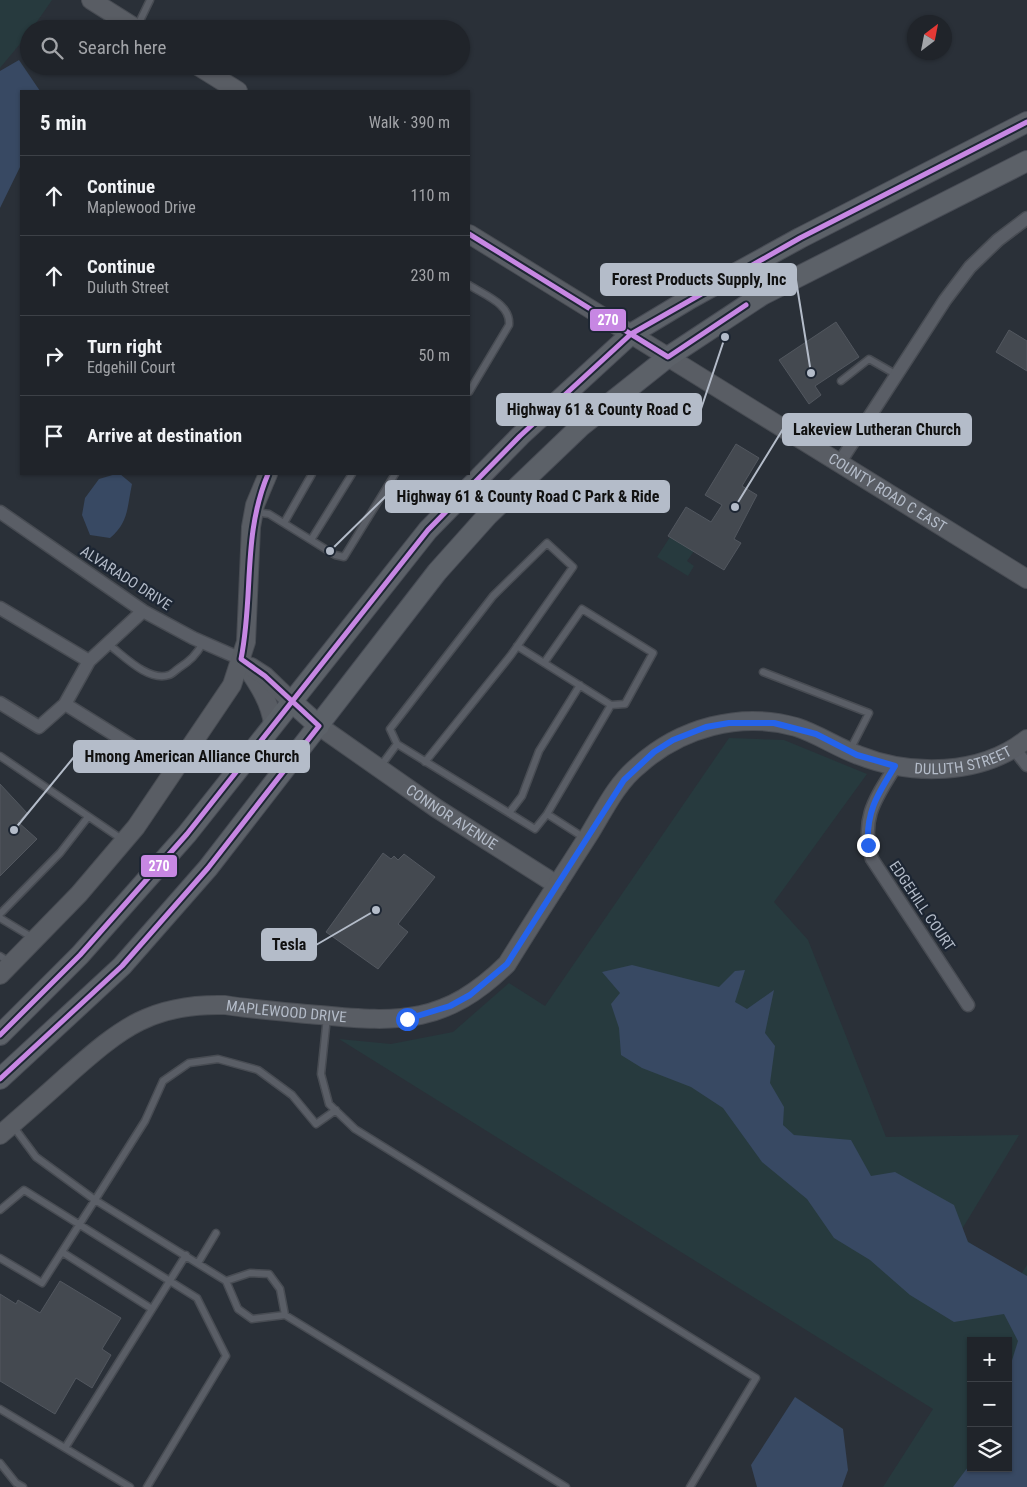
<!DOCTYPE html>
<meta charset="utf-8">
<style>
:root{--surface:#20242a;--page:#2d3036;--text:#f1f3f6;--muted:#a2a4a8;--line:#3d4147}
body{margin:0;font-family:"Roboto Condensed",sans-serif;background:var(--page);color:var(--text)}
.controls{position:absolute;right:15px;bottom:15px;display:grid;overflow:hidden;border-radius:0px;box-shadow:0 1px 4px #0004}
.controls button{width:45px;height:45px;display:grid;place-items:center;padding:0;border:0;border-bottom:1px solid var(--line);background:var(--surface);color:var(--text);font:25px sans-serif}
.compass{position:absolute;left:907px;top:15px;width:45px;height:45px;border-radius:50%;background:var(--surface);box-shadow:0 1px 4px #0004;rotate:32deg}
.stop{position:absolute;width:15px;height:15px;margin:-11px;border:4px solid #2563eb;border-radius:50%;background:#fff}
.stop.end{background:#2563eb;border-color:#fff;box-shadow:0 1px 5px #0008}
.list{margin:0;padding:0;list-style:none}
h2{display:flex;justify-content:space-between;align-items:center;height:65px;margin:0;padding:0 20px;font-size:21px}
h2 small{font-size:16px;font-weight:400;color:var(--muted)}
.list li{display:grid;grid-template-columns:32px 1fr auto;gap:15px;align-items:center;box-sizing:border-box;height:80px;padding:0 20px;border-top:1px solid var(--line)}
.list b{display:block;font-size:19px;white-space:nowrap}
.list p{margin:0;font-size:16px;white-space:nowrap;color:var(--muted)}
.list em{font-size:16px;font-style:normal;color:var(--muted)}
.icon{flex:none;width:28px;height:28px;fill:none;stroke:currentColor;stroke-width:2;stroke-linecap:round;stroke-linejoin:round}
.map{position:relative;flex:none;width:1027px;height:1487px;overflow:hidden}
.search{position:absolute;background:var(--surface);box-shadow:0 1px 4px #0004;left:20px;top:20px;width:450px;height:55px;display:flex;align-items:center;gap:12px;box-sizing:border-box;padding:0 18px;border-radius:28px;color:var(--muted);font-size:19px}
.panel{position:absolute;background:var(--surface);box-shadow:0 1px 4px #0004;left:20px;top:90px;width:450px;height:385px;border-radius:0px}
.map>svg:first-child{display:block}
.green{fill:#273a3e;fill-rule:evenodd}
.water{fill:#384963}
.building{fill:#444950;stroke:#52575f}
.lines{fill:none;stroke-linecap:round;stroke-linejoin:round}
.lane-casing{stroke:#484c53;stroke-width:9}
.street-casing{stroke:#484c53;stroke-width:15}
.secondary-casing{stroke:#484c53;stroke-width:20}
.primary-casing{stroke:#484c55;stroke-width:22}
.lane{stroke:#5a5e66;stroke-width:6}
.street{stroke:#5a5e66;stroke-width:12}
.secondary{stroke:#595d64;stroke-width:18}
.primary{stroke:#5c6168;stroke-width:20}
.bus-1-casing{stroke:#1d2633;stroke-width:9}
.bus-1{stroke:#c787e3;stroke-width:5}
.route{stroke:#2563eb;stroke-width:6}
.labels{text-anchor:middle;dominant-baseline:central;stroke-width:4.5;stroke-linejoin:round;paint-order:stroke}
.street-label{font-size:15px;fill:#b4bcc9;stroke:#1d2633}
.leader{fill:none;stroke:#b4bcc9;stroke-width:2}
.callout-dot{fill:#b4bcc9;stroke:#1d2633;stroke-width:2}
.callout{fill:#b4bcc9;stroke:#b4bcc9;stroke-width:2}
.callout-label{font-size:16px;text-anchor:middle;font-weight:bold;fill:#111}
.line-badge{stroke:#1d2633;stroke-width:2}
.badge-label{font-size:14px;text-anchor:middle;font-weight:bold;fill:#fff}
</style>
<div class="map">
<svg width="1027" height="1487" viewBox="0 0 1027 1487">
<rect width="100%" height="100%" fill="#2a3038"/>
<path class="green" d="M0,0H52L32,29H29V33L0,68Z
M670,537L694,551L687,561L694,566L688,576L657,557Z
M729,738L784,740L867,774L774,902L808,940L886,1137L1019,1135L959,1234L1017,1280L1027,1265V1487H883L933,1409L339,1039L391,1044L453,1032L509,983L545,1006ZM971,1341H1008V1468H971Z"/>
<path class="water" d="M19,60L40,91H21V165L0,208V71Z
M116,474H120L132,484C127,507 129,522 110,538L90,535L82,515L85,498L99,479Z
M632,965L719,987L735,971L745,970L735,1002L747,1009L774,990L765,1033L775,1046L770,1083L784,1107L783,1125L794,1135L851,1140L871,1176L895,1172L954,1205L968,1242L1027,1276V1487H953L971,1463V1468H1008V1373L1018,1341L1004,1314L954,1322L910,1295L870,1260L834,1238L807,1199L762,1162L723,1108L691,1087L642,1068L621,1055L619,1028L611,1004L620,993L602,972Z
M795,1397L843,1429L848,1470L842,1487H757L751,1465Z"/>
<path class="building" d="M836,322L859,357L815,386L821,395L809,404L779,360Z
M1009,330L1027,341V371L996,352Z
M736,444L759,458L742,486L757,495L734,539L741,543L724,570L668,536L686,507L711,522L722,505L705,495Z
M0,784L27,813L18,822L37,839L0,876Z
M383,853L391,859L394,856L398,860L404,854L435,877L398,924L408,932L378,969L326,932Z
M60,1281L121,1318L102,1349L111,1355L92,1388L76,1378L55,1414L0,1381V1294L16,1304L18,1300L40,1313Z"/>
<g class="lines">
<g class="lane-casing">
<path id="lane" d="M137,27L150,0
M469,285C484,295 511,304 509,325L469,392
M841,381L869,359L897,375
M255,512L269,514L335,555L344,557L395,474
M284,523L312,474
M311,540L352,474
M108,644C123,655 148,682 169,675C172,674 176,670 179,668C190,661 196,655 203,643
M517,646L611,705L625,704L653,653L582,609L544,663
M763,672L869,713L850,750
M397,744L390,729L493,596L547,543L573,567L511,655L425,762
M0,756L123,840
M380,767L397,744L535,829L547,814L611,705
M509,813L522,796L539,751L580,685
M547,814L586,839
M0,914L60,853L88,817
M0,918L33,938
M0,956L11,963
M327,1017L321,1074L329,1104L355,1129L756,1378L690,1487
M336,1110L316,1124L292,1095L258,1070L218,1059L189,1063L163,1081L145,1121L95,1200L226,1281L238,1309L252,1319L285,1315L566,1487
M0,1210L24,1190L197,1298L226,1356L147,1487
M62,1252L152,1309
M0,1258L42,1283L95,1200L36,1157L13,1126
M198,1263L216,1233
M226,1281L250,1273L269,1274L280,1289L285,1315
M0,1409L130,1487
M65,1448L186,1255
M0,1463L16,1483L23,1487"/>
</g>
<g class="street-casing">
<path id="street" d="M840,462L945,300L970,267L998,240L1027,218
M0,512L143,611L193,638L241,659
M0,608L89,661
M0,703L39,727L65,704L89,661L143,611
M65,704L174,772
M1013,747L1027,765
M895,767C875,799 860,819 872,859L968,1005"/>
</g>
<g class="secondary-casing">
<g id="secondary">
<path d="M91,0L137,29"/>
<path d="M198,66L238,91"/>
<path id="s1" d="M469,234L1027,579"/>
<path d="M241,659C255,680 270,699 273,724"/>
<path d="M251,667L265,676L291,701"/>
<path id="s2" d="M319,726L436,808L557,885"/>
<path d="M0,975L79,894L136,827L232,685L246,642L251,527L255,505L268,474"/>
<path id="s3" d="M0,1135C23,1115 46,1095 69,1074C121,1028 152,1003 225,1005C256,1010 288,1012 320,1015C400,1023 446,1024 507,964C534,920 562,877 590,833C604,810 617,783 638,766C680,728 740,711 796,727C818,734 836,747 858,755C911,776 981,776 1027,739"/>
</g>
</g>
<g class="primary-casing">
<path id="primary" d="M291,701L319,726
M0,1035L80,955L187,834L428,530L520,436L631,334L691,298L800,238L1027,122
M0,1079L122,966L208,868L437,572L488,515L580,427L668,357L762,295L1027,161"/>
</g>
<use href="#lane" class="lane"/>
<use href="#street" class="street"/>
<use href="#secondary" class="secondary"/>
<use href="#primary" class="primary"/>
<g class="bus-1-casing">
<path id="bus-1" d="M469,234L668,357L746,305
M0,1035L80,955L187,834L428,530L520,436L631,334L800,238L1027,122
M0,1079L122,966L208,868L319,726L265,676L241,659C254,595 242,536 268,474"/>
</g>
<use href="#bus-1" class="bus-1"/>
</g>
<g class="lines">
<path class="route" d="M407,1019L450,1006L470,995L507,964L624,780L654,752L673,740L706,727L729,723H774L816,734L857,755L895,766C878,794 866,811 868,845"/>
</g>
<g class="labels">
<g class="street-label">
<text stroke="none"><textPath href="#s1" startOffset="492">COUNTY ROAD C EAST</textPath></text>
<text transform="translate(126 578) rotate(33)">ALVARADO DRIVE</text>
<text stroke="none"><textPath href="#s3" startOffset="1150">DULUTH STREET</textPath></text>
<text stroke="none"><textPath href="#s2" startOffset="161">CONNOR AVENUE</textPath></text>
<text transform="translate(922 906) rotate(56)">EDGEHILL COURT</text>
<text stroke="none"><textPath href="#s3" startOffset="330">MAPLEWOOD DRIVE</textPath></text>
</g>
</g>
<path class="leader" d="M811 373L796 280M725 337L701 409M735 507L783 429M330 551L386 496M14 830L74 757M376 910L316 945"/>
<g class="callout-dot">
<circle cx="811" cy="373" r="5"/>
<circle cx="725" cy="337" r="5"/>
<circle cx="735" cy="507" r="5"/>
<circle cx="330" cy="551" r="5"/>
<circle cx="14" cy="830" r="5"/>
<circle cx="376" cy="910" r="5"/>
</g>
<g class="callout">
<rect x="601" y="264" width="195" height="31" rx="5"/>
<rect x="497" y="394" width="204" height="31" rx="5"/>
<rect x="783" y="414" width="188" height="31" rx="5"/>
<rect x="386" y="481" width="283" height="31" rx="5"/>
<rect x="74" y="741" width="235" height="31" rx="5"/>
<rect x="262" y="929" width="54" height="31" rx="5"/>
</g>
<g class="callout-label">
<text x="699" y="285">Forest Products Supply, Inc</text>
<text x="599" y="415">Highway 61 &amp; County Road C</text>
<text x="877" y="435">Lakeview Lutheran Church</text>
<text x="528" y="502">Highway 61 &amp; County Road C Park &amp; Ride</text>
<text x="192" y="762">Hmong American Alliance Church</text>
<text x="289" y="950">Tesla</text>
</g>
<g class="line-badge">
<rect x="589" y="308" width="38" height="24" rx="5" fill="#c787e3"/>
<rect x="140" y="854" width="38" height="24" rx="5" fill="#c787e3"/>
</g>
<g class="badge-label">
<text x="608" y="325">270</text>
<text x="159" y="871">270</text>
</g>
</svg>
<div class="controls">
<button>+</button>
<button>−</button>
<button><svg class="icon" aria-label="layers" viewBox="0 0 24 24"><path d="M12 4l9 5-9 5-9-5zM3 14l9 5 9-5"/></svg></button>
</div>
<svg class="compass" viewBox="-18 -18 36 36"><path d="M0-13l5 13h-10z" fill="#e53935"/><path d="M0 13l5-13h-10z" fill="#a2a4a8"/></svg>
<div class="stop" style="left:407px;top:1019px"></div>
<div class="stop end" style="left:868px;top:845px"></div>
<div class="search"><svg class="icon" aria-label="search" viewBox="0 0 24 24"><circle cx="10" cy="10" r="6"/><path d="M15 15l6 6"/></svg>Search here</div>
<section class="panel">
<h2>5 min<small>Walk · 390 m</small></h2>
<ul class="list">
<li><svg class="icon" aria-label="ahead" viewBox="0 0 24 24"><path d="M12 20V5M6 11l6-6 6 6"/></svg><div><b>Continue</b><p>Maplewood Drive</p></div><em>110 m</em></li>
<li><svg class="icon" aria-label="ahead" viewBox="0 0 24 24"><path d="M12 20V5M6 11l6-6 6 6"/></svg><div><b>Continue</b><p>Duluth Street</p></div><em>230 m</em></li>
<li><svg class="icon" aria-label="right" viewBox="0 0 24 24"><path d="M7 20v-9h11M14 6l5 5-5 5"/></svg><div><b>Turn right</b><p>Edgehill Court</p></div><em>50 m</em></li>
<li><svg class="icon" aria-label="arrive" viewBox="0 0 24 24"><path d="M6 21V4h12l-3 4 3 4H6"/></svg><div><b>Arrive at destination</b></div></li>
</ul>
</section>
</div>
